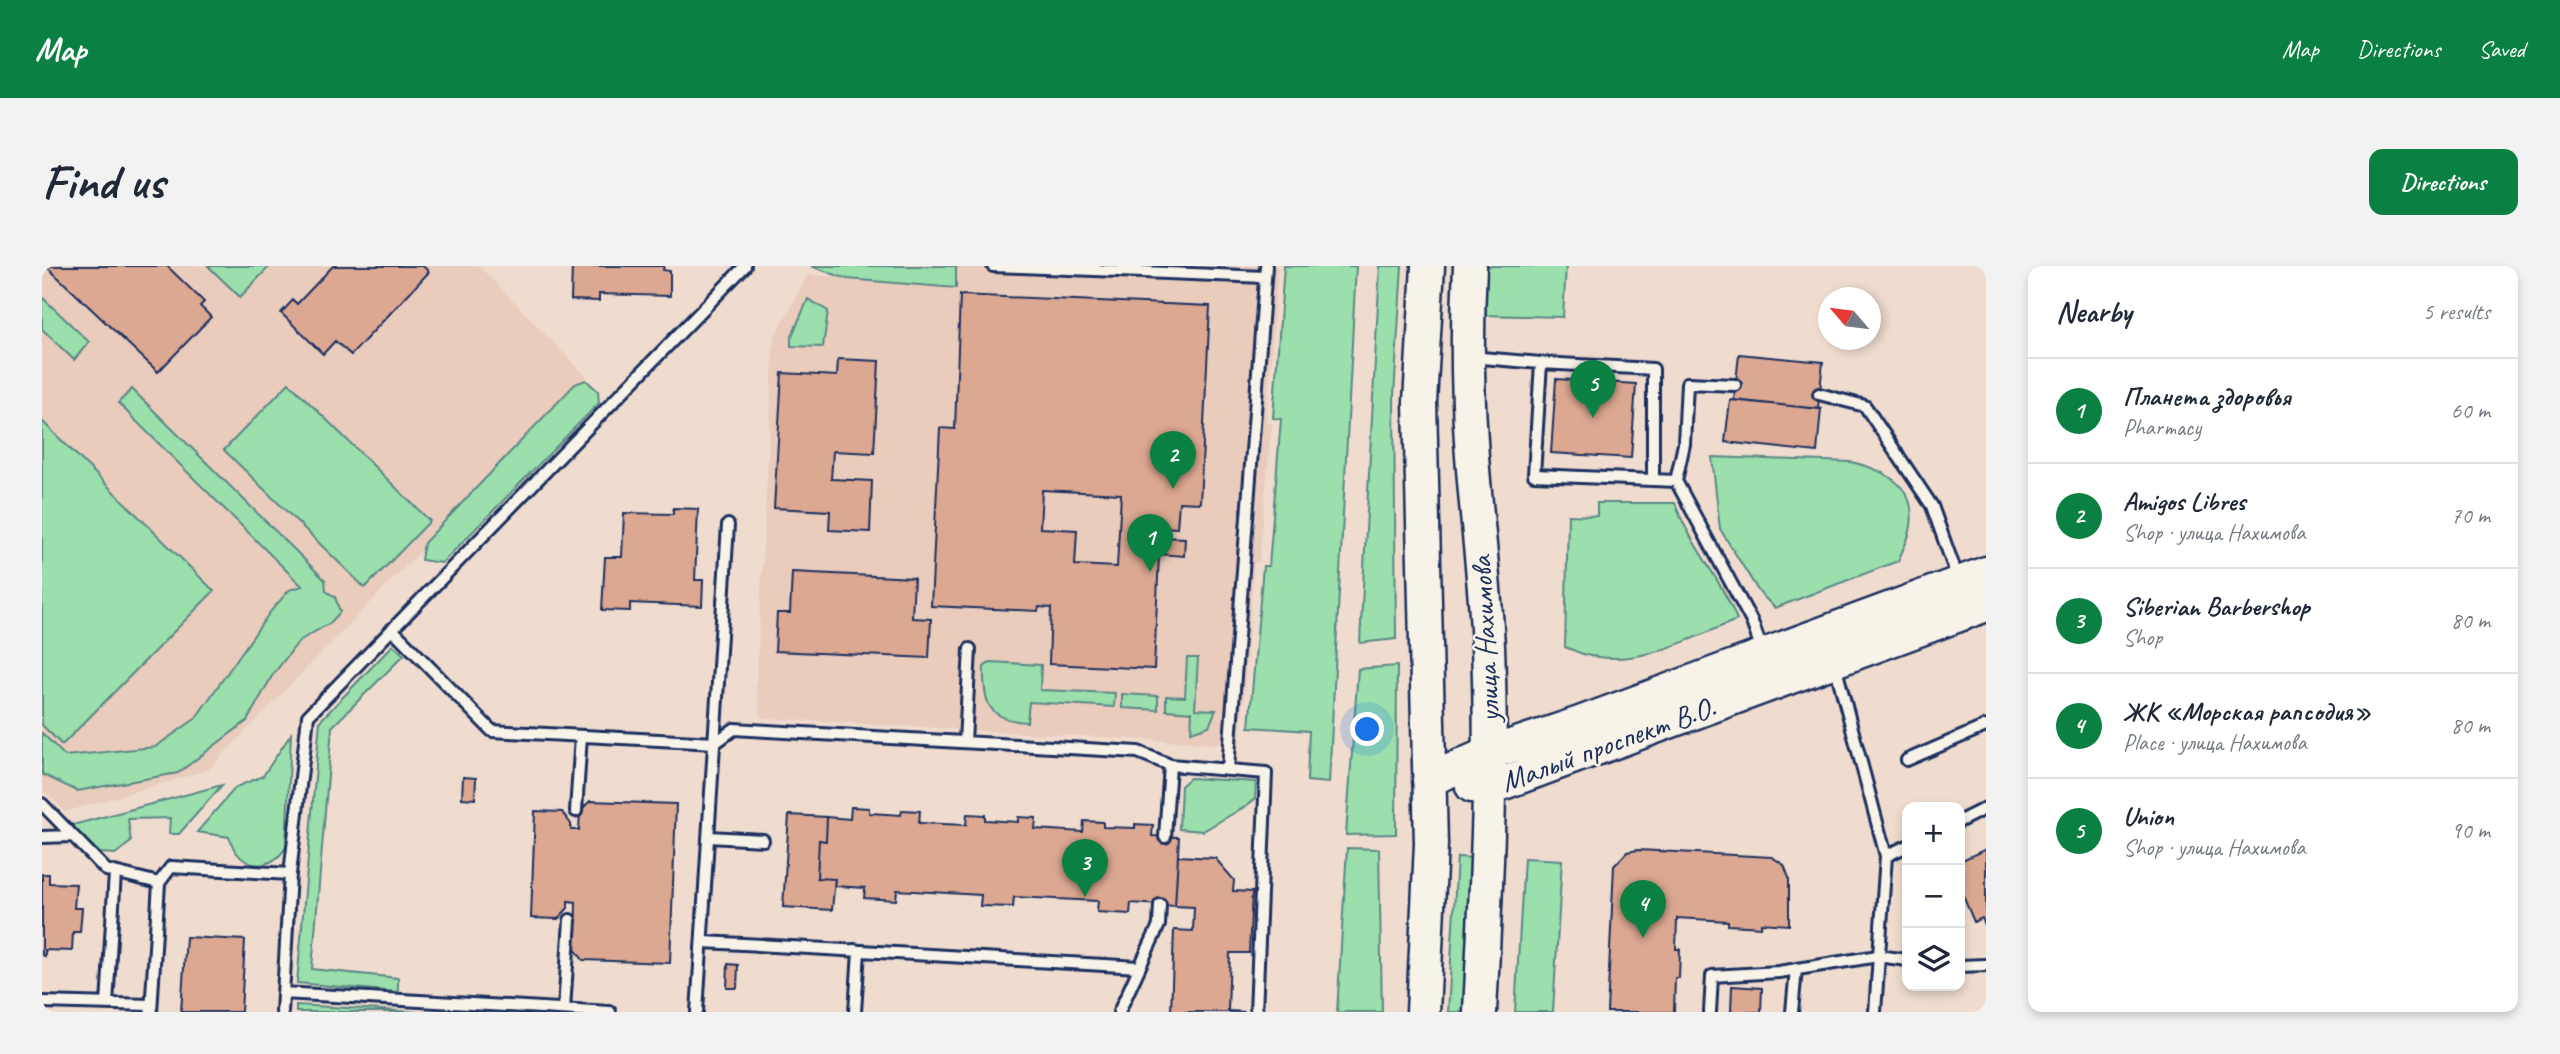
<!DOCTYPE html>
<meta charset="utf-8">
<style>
:root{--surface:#fff;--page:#f2f2f3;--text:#1f2937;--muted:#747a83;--line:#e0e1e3;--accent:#0b8043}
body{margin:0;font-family:Caveat,sans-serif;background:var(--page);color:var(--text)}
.controls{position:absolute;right:21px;bottom:21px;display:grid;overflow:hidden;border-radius:14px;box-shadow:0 4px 10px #0003}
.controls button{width:63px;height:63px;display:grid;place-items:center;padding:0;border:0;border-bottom:2px solid var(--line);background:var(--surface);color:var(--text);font:35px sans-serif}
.compass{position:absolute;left:1776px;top:21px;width:63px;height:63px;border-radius:50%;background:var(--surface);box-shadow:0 4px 10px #0003;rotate:298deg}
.you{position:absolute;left:1326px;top:464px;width:24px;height:24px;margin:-18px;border:5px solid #fff;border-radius:50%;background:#1a73e8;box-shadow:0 0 0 10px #1a73e833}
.badge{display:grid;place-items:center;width:46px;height:46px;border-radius:50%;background:var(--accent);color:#fff;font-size:23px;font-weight:700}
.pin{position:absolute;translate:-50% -58px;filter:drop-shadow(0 2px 4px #0008)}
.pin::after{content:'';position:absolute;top:37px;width:24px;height:21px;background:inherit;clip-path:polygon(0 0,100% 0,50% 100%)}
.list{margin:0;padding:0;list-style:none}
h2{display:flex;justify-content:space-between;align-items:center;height:91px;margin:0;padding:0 28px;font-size:30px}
h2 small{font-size:23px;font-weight:400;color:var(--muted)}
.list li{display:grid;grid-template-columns:46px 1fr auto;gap:21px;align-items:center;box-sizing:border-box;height:105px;padding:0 28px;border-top:2px solid var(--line)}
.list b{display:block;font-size:26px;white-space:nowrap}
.list p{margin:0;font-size:23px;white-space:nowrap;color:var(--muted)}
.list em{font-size:23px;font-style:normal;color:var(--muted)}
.icon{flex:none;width:38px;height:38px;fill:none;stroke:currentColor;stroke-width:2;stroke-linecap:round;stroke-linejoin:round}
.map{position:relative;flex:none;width:1944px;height:746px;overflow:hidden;border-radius:14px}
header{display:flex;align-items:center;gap:42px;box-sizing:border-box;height:98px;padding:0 35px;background:var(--accent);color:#fff}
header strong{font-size:33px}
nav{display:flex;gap:38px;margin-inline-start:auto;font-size:24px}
.intro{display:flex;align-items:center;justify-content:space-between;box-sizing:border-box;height:168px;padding:0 42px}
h1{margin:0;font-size:49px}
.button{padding:18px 32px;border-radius:14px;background:var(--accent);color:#fff;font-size:24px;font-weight:700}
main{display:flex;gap:42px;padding:0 42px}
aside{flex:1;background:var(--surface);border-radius:14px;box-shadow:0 4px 10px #0003}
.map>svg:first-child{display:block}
.built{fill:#e9ccbc}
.green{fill:#9adfac;stroke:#5a8785;stroke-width:2}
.building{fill:#dca891;stroke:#1b2f5e;stroke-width:2;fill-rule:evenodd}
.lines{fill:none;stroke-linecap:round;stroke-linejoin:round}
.lane-casing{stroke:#1b2f5e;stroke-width:16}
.secondary-casing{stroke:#1b2f5e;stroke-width:37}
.lane{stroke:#f7f3e8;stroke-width:10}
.secondary{stroke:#f7f3e8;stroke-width:32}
.labels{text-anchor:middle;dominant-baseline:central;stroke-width:5;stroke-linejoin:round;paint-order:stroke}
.street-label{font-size:30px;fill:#1b2f5e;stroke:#f7f3e8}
</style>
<header>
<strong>Map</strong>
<nav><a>Map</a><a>Directions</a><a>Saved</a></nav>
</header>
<div class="intro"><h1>Find us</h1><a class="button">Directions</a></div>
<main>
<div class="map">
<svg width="1944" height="746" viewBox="0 0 1944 746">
<rect width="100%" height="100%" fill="#efdcce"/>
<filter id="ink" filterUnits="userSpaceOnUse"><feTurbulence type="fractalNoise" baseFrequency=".0143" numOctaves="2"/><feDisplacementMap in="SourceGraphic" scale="14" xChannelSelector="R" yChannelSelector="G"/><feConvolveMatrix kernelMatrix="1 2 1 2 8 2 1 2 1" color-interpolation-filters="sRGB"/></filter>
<g filter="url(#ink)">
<path class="built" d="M0,0H437L546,112L166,504L23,546L0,523Z
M907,0H1236L1224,157H1230L1217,296L1212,297L1198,479L719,452L714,421L732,72L766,9L907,17Z"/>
<path class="green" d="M166,0H228L198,31Z
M769,0H914V22L805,13Z
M1242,0H1314L1287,517L1265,515L1267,465L1207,461L1221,300H1227L1239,153L1231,152Z
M1338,0H1360L1352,130L1354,373L1318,377Z
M1443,0H1524L1521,51L1440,49Z
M0,31L47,76L32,94L0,63Z
M766,33L786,45L781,81L749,80V72Z
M544,114L556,125L557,137L400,297L379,294L382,277L533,118Z
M247,117L388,255L323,322L182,184Z
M90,123L283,314L284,325L293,331L298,346L288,357L257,375L230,410L205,455L136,507L35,525L0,508V467L23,490L113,481L153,453L228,346L247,324L260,320L76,137Z
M0,155L172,325L20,479L0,459Z
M1670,191L1809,196C1844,204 1878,221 1868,265C1866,275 1860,285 1856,295L1733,342L1717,326L1678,263Z
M1555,237H1633C1648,279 1679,312 1695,354C1649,372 1600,400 1549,390C1540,389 1532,384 1523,381L1526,249L1555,250Z
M351,379L362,389L290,461L270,703L356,712V726L255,717L278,455Z
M1145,392H1156L1153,443L1174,444L1167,460L1149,466L1150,446L1124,444V430L1143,431Z
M948,396L999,399L998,424L1073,427L1072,441L987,436L985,456C946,454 941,437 942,401Z
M1355,400L1354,568L1304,569L1316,403Z
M1080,428L1116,430V444L1080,442Z
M249,468L244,581C233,600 209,606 194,586C191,582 189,576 187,571L155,566L194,521L221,510Z
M1148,512L1214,516L1213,533L1204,540L1161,565L1137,563L1139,520Z
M180,519L137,568H127L128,552L86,553L89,576L73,588L58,587L27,560Z
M1305,582L1337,583L1340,746H1295Z
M1415,591L1433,592L1425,746H1406Z
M1482,592L1520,594L1511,746H1473Z
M254,739L374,746H254Z"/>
<path class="building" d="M4,0H125L162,36L158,40L169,51L116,106Z
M291,0H381L387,6L309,89L293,75L281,88L239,47L251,34L255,38Z
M530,0H622L621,4L628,5V30L557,28V35L529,34Z
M918,29L1168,40L1158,237L1137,236L1135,262L1117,261L1116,271L1143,272L1142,290L1117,288L1112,403L1007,398L1009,342L997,341L996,345L889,340L898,162L913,163ZM1000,224L1079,228L1075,301L1033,299L1035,264L998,262Z
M1697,88L1781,96L1776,143L1692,134Z
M796,93L837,95L832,187L791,185L789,213L830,215L828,266L787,264L788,245L732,242L740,107L795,110Z
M1514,113L1594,118L1589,192L1509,187Z
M1688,134L1779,143L1775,186L1683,176Z
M631,242L656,243L653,314H661L660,340L588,337V345L560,344L563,291H580L582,247L631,248Z
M750,306L872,312L870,352L889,353L887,392L733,385L735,347H748Z
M421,511L434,512L433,533L420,532Z
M548,535L634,538L628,697L541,694L533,683L534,636L526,635V642L516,653L489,652L493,545L520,546L529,558V564H537L538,545Z
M809,541L827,542V547L844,548L859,549L860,544L878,545L877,557L924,559L925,548L943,549V554L960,555L976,556V551L994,552L993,563L1041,566L1042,555L1061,556V561L1093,562V558L1111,559L1110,570L1137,571L1133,640L1089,637L1088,648L1055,646L1056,635L972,631L971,641L938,640L939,629L855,624L854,634L822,632L823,622L792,620L793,613L775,612L777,574L784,575L785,551L808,553Z
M747,549L785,551L784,575L777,574L775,612L793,613L790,644L741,641Z
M1944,583V661L1940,652L1932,656L1918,623V614L1922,612L1918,595Z
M1596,584L1730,591L1742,599L1747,612V659L1719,657V661L1703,660L1686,659V655L1635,652L1634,683H1638L1637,712H1633L1632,746H1565L1572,600L1585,586Z
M1136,590L1173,592L1192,614L1191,625L1210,626L1207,687H1188L1186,745L1204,746H1129L1132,664L1151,665L1152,641L1133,640Z
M0,608H7V617L34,618L32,642H40L38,666H31L30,685L3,684V690L0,689Z
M144,671L203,674L199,746H139Z
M686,698L696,699L695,722H685Z
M1690,720L1720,722L1719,746H1689Z"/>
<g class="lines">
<g class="lane-casing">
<path id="lane" d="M951,0L1223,11
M1428,91L1499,97L1492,209L1634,215
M1499,97L1611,103V213
M1693,119L1645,117L1642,178L1634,215L1710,356L1721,387
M1777,128L1823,140L1890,240L1916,313
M350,363L450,465L673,477L692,463L1096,486L1128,499L1224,507L1214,746
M1793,399L1844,590L1833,746
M923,476L928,383
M1865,494L1944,460
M1186,503L1224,0
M0,538L31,570
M534,545L539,470
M1918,555L1944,542
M0,571L31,570L64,604L117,617
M667,571L721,574
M1123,571L1128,499
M1844,590L1865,580
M661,676L721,679
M715,679L1097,701
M811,684L817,685L813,746
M1918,700L1944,699
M241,727L568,746
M0,736L109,739
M65,738L73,607
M522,743L528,654
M109,746L117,617L129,601L248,608
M240,746L248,608L266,450L703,0
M655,746L686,259
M1077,746L1117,659L1118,639
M1668,746L1670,710L1737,706L1836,690L1865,694
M1750,746L1754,703"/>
</g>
<g class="secondary-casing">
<path id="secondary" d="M1428,0C1425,58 1425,117 1429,175C1433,243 1443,312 1446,381C1451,503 1444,624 1438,746
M1387,514L1448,487L1535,458L1944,307
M1430,520L1448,522L1944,339
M1381,746L1389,578L1378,136L1386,0"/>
</g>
<use href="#lane" class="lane"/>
<use href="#secondary" class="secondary"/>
</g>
</g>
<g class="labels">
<g class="street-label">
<text transform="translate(1443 373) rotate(-93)">улица Нахимова</text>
<text transform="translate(1566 478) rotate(-20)">Малый проспект В.О.</text>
</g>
</g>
</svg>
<div class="controls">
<button>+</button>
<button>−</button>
<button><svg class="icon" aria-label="layers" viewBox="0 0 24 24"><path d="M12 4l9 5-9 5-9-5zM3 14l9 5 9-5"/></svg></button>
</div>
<svg class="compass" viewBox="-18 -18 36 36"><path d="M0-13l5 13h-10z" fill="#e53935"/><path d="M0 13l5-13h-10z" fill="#747a83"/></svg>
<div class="you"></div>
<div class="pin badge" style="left:1108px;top:306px">1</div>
<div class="pin badge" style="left:1131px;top:223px">2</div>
<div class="pin badge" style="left:1043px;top:631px">3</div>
<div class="pin badge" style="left:1601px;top:672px">4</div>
<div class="pin badge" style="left:1551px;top:152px">5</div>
</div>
<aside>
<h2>Nearby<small>5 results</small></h2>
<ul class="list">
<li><span class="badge">1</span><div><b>Планета здоровья</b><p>Pharmacy</p></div><em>60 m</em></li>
<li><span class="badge">2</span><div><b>Amigos Libres</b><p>Shop · улица Нахимова</p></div><em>70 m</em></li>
<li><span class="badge">3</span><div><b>Siberian Barbershop</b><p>Shop</p></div><em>80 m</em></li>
<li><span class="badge">4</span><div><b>ЖК «Морская рапсодия»</b><p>Place · улица Нахимова</p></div><em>80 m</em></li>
<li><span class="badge">5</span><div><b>Union</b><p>Shop · улица Нахимова</p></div><em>90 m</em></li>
</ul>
</aside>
</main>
